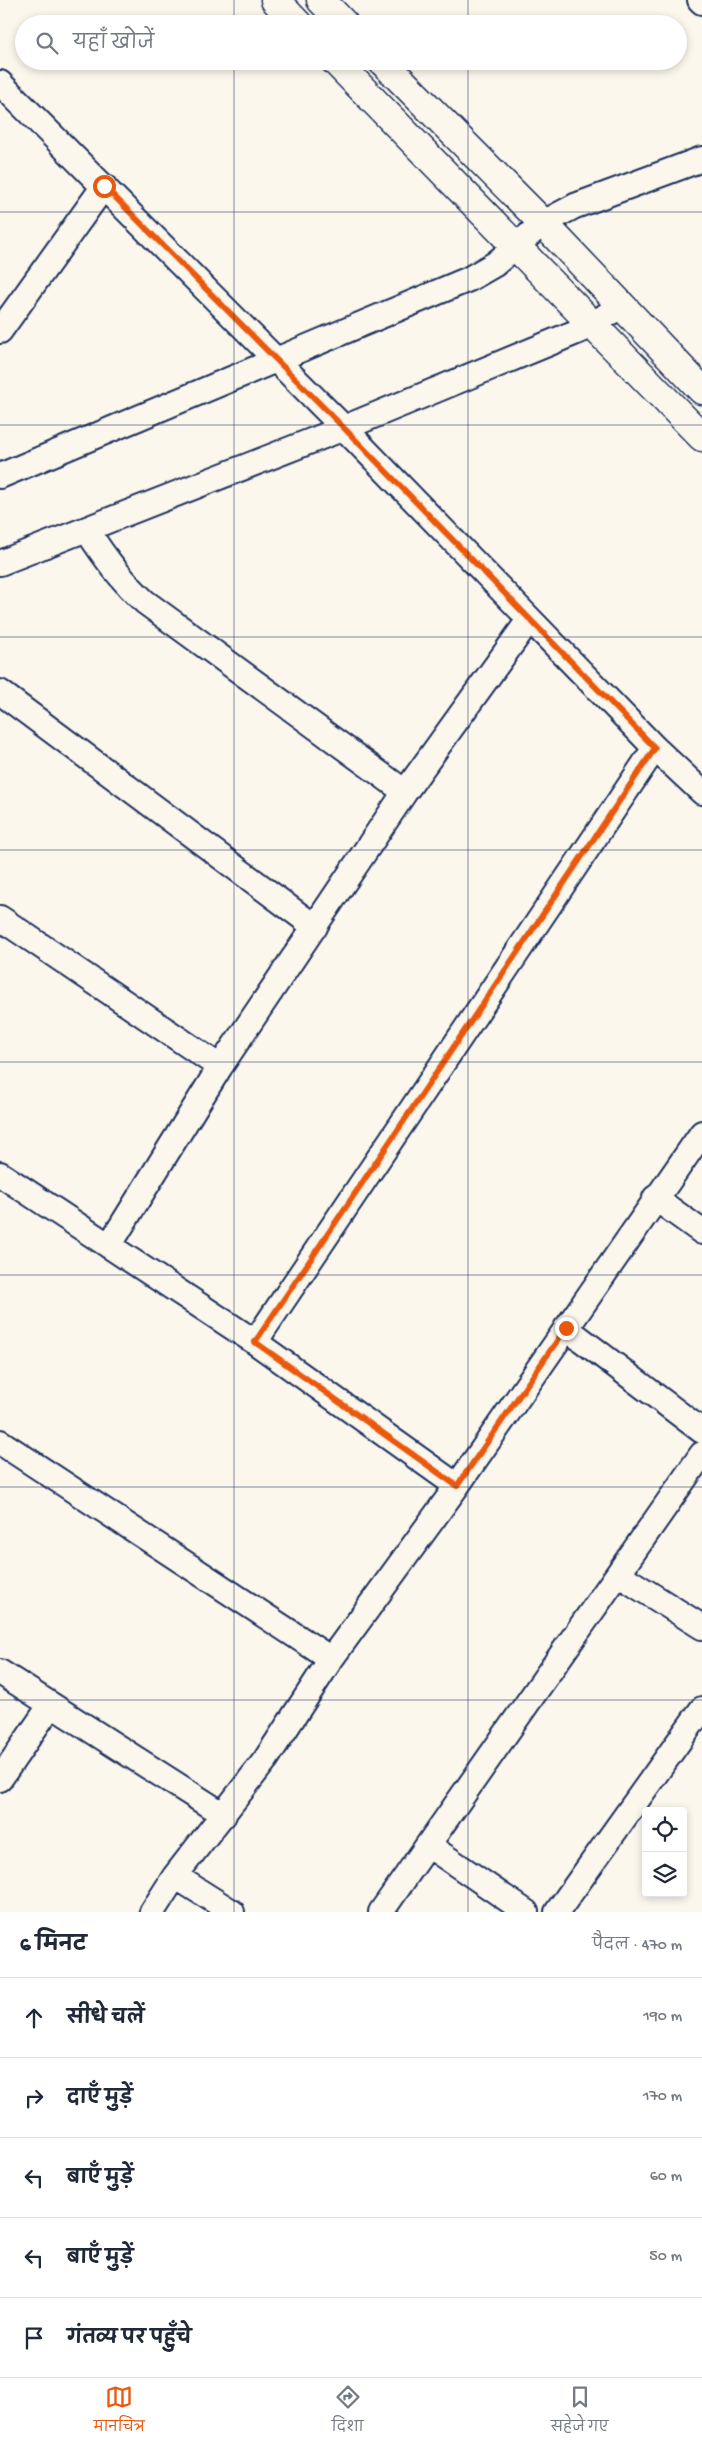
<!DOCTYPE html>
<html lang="hi">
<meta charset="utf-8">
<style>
:root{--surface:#fff;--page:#f6f6f7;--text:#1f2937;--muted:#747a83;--line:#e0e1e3;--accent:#ea580c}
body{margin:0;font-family:"Gochi Hand","Playpen Sans Deva",sans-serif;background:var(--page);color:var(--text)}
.controls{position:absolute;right:15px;bottom:15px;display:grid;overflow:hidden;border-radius:5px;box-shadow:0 2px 8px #0003}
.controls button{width:45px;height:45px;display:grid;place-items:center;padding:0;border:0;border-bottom:1px solid var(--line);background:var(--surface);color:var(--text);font:25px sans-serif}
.stop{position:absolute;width:15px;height:15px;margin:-11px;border:4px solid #ea580c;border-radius:50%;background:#fff}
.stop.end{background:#ea580c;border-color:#fff;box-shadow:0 1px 5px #0008}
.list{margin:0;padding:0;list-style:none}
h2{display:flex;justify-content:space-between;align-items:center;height:65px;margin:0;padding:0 20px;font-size:21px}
h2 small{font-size:16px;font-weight:400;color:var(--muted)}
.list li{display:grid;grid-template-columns:32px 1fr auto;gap:15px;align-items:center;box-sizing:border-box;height:80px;padding:0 20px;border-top:1px solid var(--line)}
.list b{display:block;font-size:19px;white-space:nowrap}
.list em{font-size:16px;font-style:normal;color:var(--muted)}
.icon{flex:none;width:28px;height:28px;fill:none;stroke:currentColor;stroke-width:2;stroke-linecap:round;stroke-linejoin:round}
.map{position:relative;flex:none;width:702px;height:1912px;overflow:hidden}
.search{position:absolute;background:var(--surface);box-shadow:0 2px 8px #0003;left:15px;right:15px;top:15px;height:55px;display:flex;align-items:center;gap:12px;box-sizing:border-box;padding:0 18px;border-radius:28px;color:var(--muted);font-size:19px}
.sheet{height:465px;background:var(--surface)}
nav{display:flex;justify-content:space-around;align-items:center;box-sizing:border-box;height:70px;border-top:1px solid var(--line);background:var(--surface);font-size:14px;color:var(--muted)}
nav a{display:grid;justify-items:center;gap:2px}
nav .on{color:var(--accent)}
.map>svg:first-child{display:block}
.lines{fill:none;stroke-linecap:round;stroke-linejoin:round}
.minor-casing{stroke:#1b2f5e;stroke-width:28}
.secondary-casing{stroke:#1b2f5e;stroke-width:31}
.minor{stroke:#fbf7ec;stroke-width:24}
.secondary{stroke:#fbf7ec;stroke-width:28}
.route{stroke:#ea580c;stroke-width:6}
.grid{fill:none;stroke:#1b2f5e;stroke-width:1;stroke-opacity:0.55}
</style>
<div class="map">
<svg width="702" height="1912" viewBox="0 0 702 1912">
<rect width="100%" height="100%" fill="#fbf7ec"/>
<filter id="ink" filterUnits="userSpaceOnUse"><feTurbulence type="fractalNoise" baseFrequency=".02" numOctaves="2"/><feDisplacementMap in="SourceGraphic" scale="10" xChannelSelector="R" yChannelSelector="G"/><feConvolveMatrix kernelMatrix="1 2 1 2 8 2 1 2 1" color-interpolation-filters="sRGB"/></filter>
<g filter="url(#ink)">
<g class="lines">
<g class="minor-casing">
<path id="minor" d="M700,0L702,2
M0,83L344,428L655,748L702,792
M0,331L104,186
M0,476L469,279L495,264L543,223L575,206L702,159
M87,530C104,557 121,580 145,602L405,792
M0,563L344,428L591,326L621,305
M0,692L315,927
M0,918L220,1067
M0,1174L255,1342L457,1486
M655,1198L702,1232
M109,1246L220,1067L405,792L529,620
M566,1328L702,1431
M255,1342L655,748
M0,1442L331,1659L457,1486L702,1133
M618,1574L702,1627
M0,1672L224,1815
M0,1779L50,1706
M428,1845L526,1912
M175,1876L232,1912
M152,1912L175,1876L266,1759L331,1659
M381,1912L702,1454
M557,1912L702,1709"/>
</g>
<g class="secondary-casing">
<path id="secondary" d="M275,0L298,24
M321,0L344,24
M335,61L702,437
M382,61L543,223L702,390"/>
</g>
<use href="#minor" class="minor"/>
<use href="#secondary" class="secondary"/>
</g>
</g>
<g class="lines" filter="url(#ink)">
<path class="route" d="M104,186L344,428L655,748L255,1342L457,1486L566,1328"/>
</g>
<path class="grid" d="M234,0V24M468,0V24M234,61V1912M468,61V1912M0,212H702M0,425H702M0,637H702M0,850H702M0,1062H702M0,1275H702M0,1487H702M0,1700H702"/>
</svg>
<div class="controls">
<button><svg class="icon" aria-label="locate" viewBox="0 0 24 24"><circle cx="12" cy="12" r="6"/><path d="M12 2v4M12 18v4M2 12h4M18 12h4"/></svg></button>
<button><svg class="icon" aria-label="layers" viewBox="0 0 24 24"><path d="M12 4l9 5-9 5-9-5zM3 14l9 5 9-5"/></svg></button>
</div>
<div class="stop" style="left:104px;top:186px"></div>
<div class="stop end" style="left:566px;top:1328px"></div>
<div class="search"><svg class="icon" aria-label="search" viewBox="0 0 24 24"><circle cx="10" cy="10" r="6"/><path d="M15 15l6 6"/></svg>यहाँ खोजें</div>
</div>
<section class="sheet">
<h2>6 मिनट<small>पैदल · 470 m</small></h2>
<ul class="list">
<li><svg class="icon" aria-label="ahead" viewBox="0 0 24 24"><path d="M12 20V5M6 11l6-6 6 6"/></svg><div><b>सीधे चलें</b></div><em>190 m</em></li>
<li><svg class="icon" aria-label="right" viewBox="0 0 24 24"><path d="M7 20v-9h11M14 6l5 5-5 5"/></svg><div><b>दाएँ मुड़ें</b></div><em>170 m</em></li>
<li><svg class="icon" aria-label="left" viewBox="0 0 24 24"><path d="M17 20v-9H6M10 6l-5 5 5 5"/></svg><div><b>बाएँ मुड़ें</b></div><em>60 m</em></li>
<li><svg class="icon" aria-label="left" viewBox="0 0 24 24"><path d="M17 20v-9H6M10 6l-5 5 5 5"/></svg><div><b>बाएँ मुड़ें</b></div><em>50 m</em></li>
<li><svg class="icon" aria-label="arrive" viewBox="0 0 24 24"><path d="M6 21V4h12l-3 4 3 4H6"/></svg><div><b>गंतव्य पर पहुँचे</b></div></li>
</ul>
</section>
<nav>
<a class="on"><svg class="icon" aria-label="map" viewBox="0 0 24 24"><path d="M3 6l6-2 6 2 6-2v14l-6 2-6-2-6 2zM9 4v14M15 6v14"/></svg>मानचित्र</a>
<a><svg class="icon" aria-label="directions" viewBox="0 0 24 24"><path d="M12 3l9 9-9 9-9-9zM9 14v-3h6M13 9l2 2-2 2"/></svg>दिशा</a>
<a><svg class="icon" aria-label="saved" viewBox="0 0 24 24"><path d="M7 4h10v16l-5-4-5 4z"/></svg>सहेजे गए</a>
</nav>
